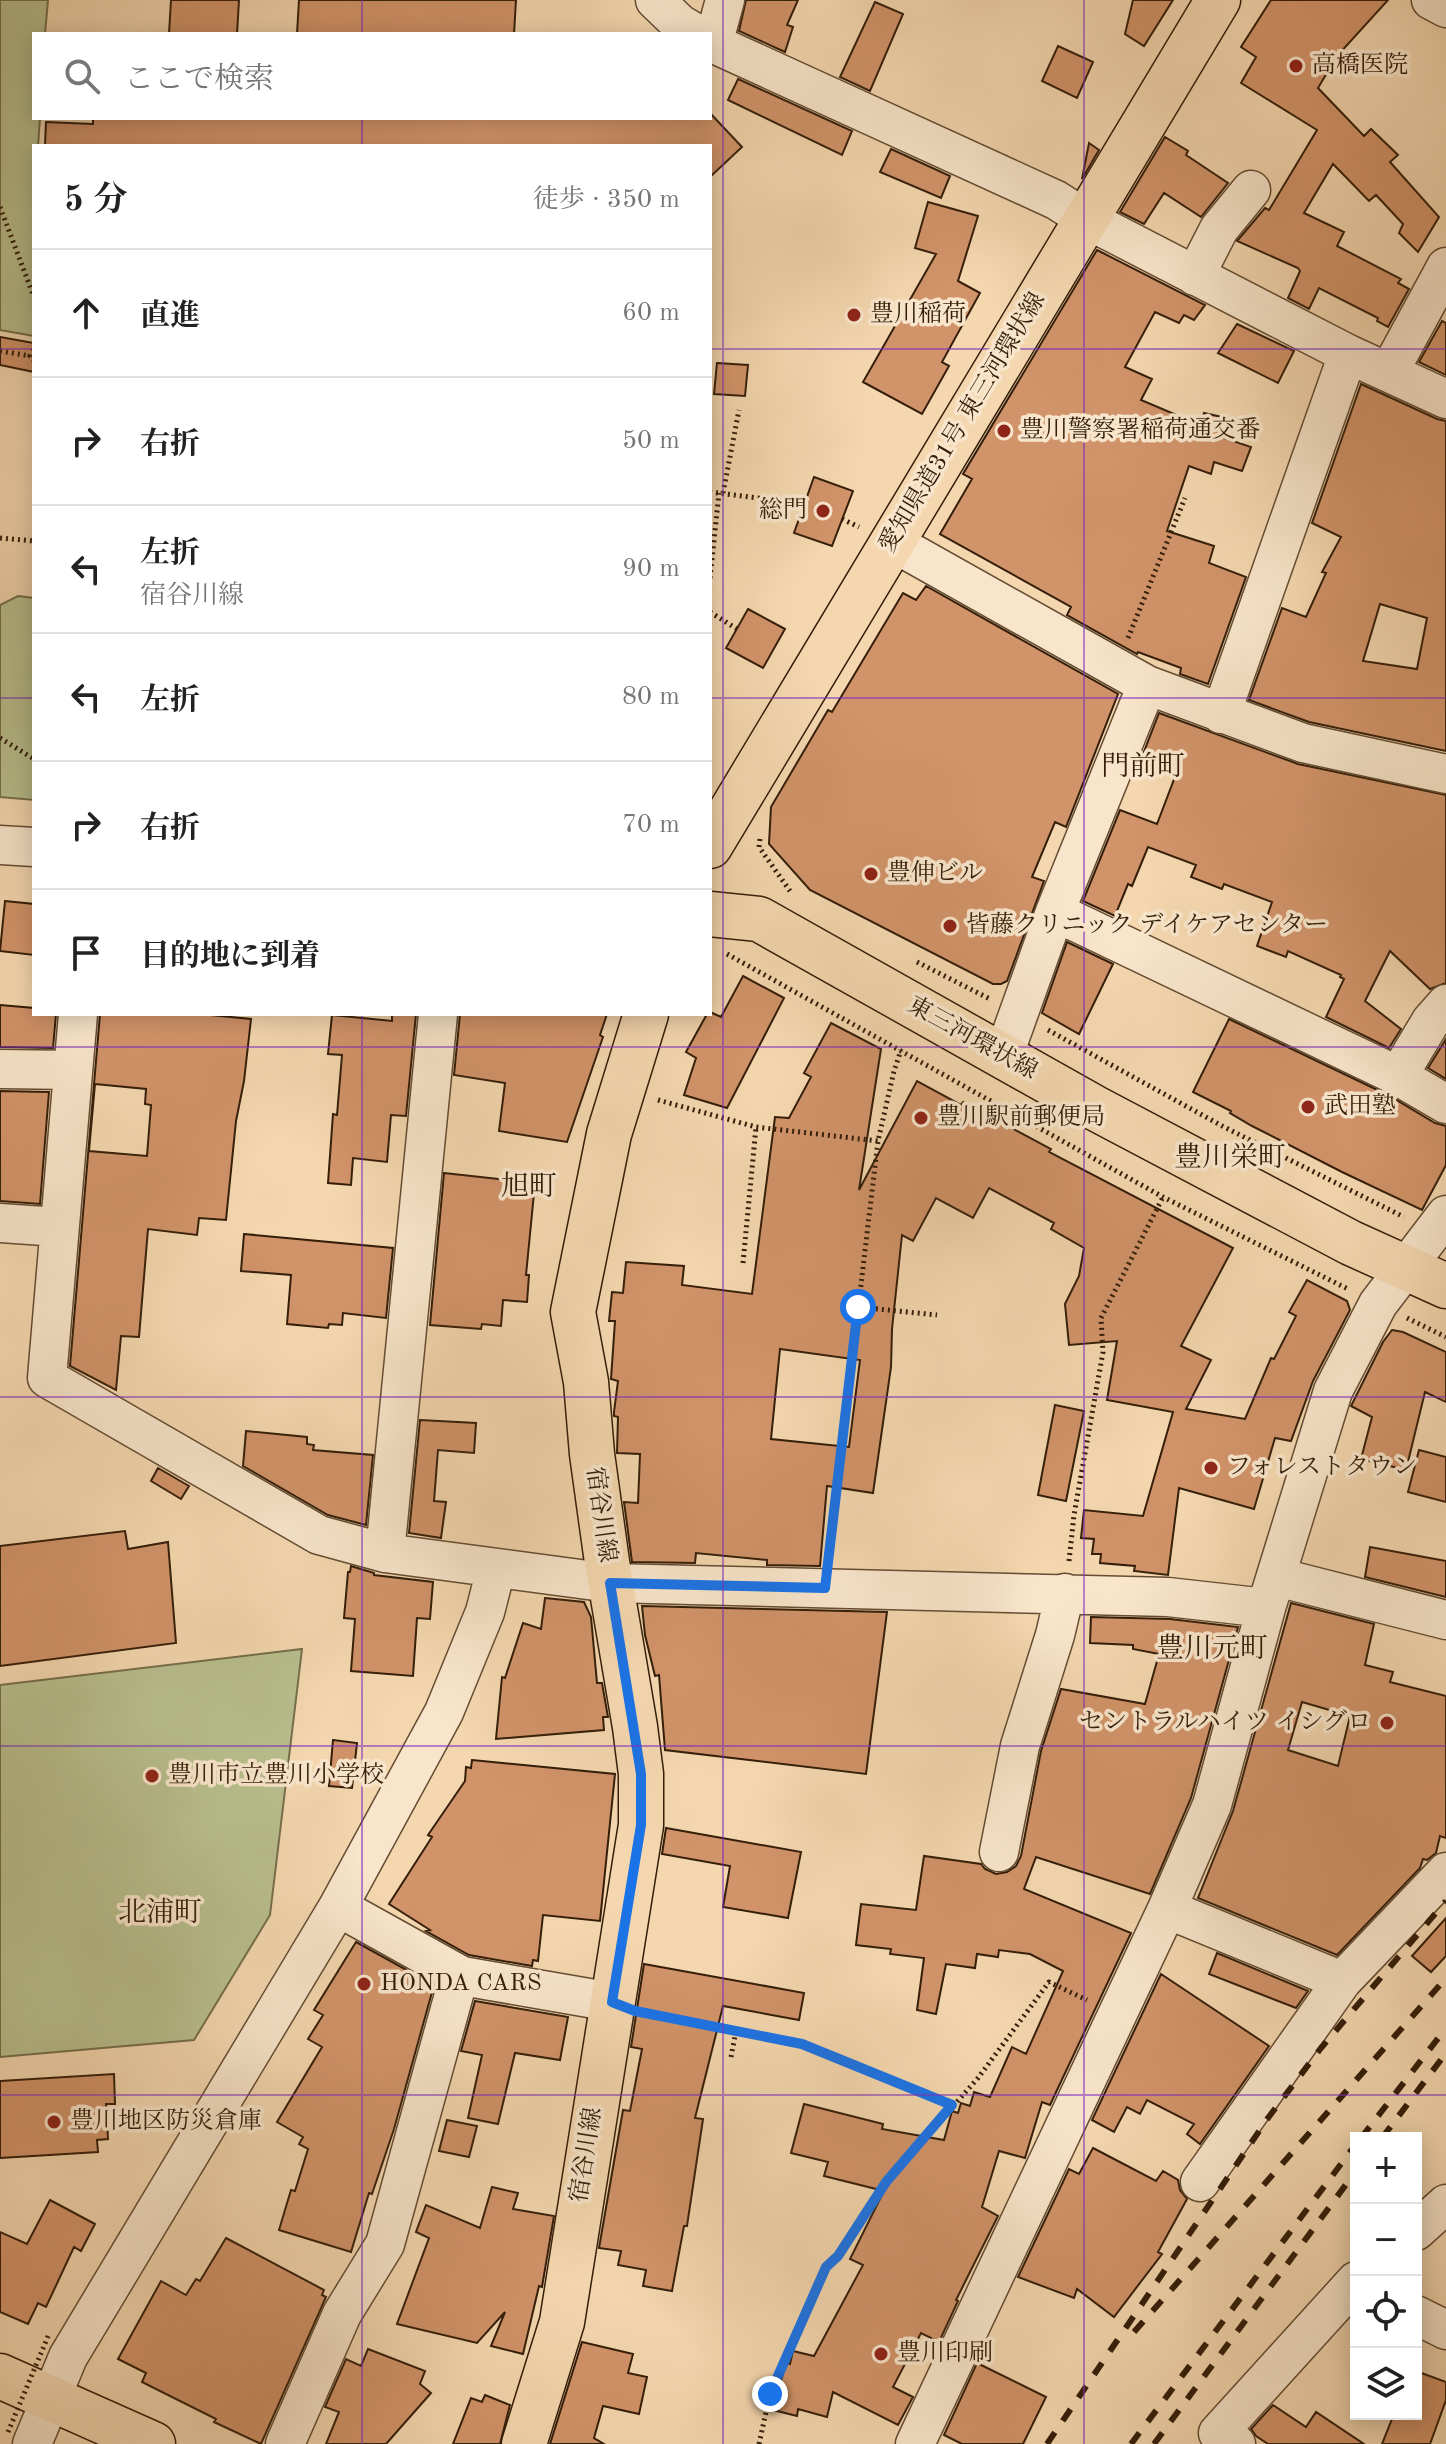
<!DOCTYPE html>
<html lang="ja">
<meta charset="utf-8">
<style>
:root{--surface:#fff;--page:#f6f6f6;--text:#222;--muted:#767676;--line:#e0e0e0}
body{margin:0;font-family:"Old Standard TT","Noto Serif JP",serif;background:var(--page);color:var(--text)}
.controls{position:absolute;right:24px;bottom:24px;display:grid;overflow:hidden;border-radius:0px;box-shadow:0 4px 20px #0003}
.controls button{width:72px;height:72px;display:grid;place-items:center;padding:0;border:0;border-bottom:2px solid var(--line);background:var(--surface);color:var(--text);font:40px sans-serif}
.stop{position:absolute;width:24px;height:24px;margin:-18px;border:6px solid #1a73e8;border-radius:50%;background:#fff}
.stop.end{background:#1a73e8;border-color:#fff;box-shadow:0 2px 8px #0008}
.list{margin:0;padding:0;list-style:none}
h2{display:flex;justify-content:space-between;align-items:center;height:104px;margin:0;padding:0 32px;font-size:34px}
h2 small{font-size:26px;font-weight:400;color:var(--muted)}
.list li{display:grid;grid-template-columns:52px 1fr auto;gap:24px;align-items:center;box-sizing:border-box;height:128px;padding:0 32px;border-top:2px solid var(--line)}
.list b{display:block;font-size:30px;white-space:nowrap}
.list p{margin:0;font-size:26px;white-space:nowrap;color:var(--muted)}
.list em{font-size:26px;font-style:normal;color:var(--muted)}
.icon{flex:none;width:44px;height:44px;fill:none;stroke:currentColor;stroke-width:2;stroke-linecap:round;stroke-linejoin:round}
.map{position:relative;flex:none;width:1446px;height:2444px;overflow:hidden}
.search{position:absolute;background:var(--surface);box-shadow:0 4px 20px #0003;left:32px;top:32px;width:680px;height:88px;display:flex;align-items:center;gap:20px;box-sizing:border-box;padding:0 28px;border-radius:0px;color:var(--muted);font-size:30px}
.panel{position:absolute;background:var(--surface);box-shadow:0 4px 20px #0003;left:32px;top:144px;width:680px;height:872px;border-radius:0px}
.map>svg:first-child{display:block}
.green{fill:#b8bf8d;stroke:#766e4b;stroke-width:2}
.building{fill:#d19369;stroke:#341e09;stroke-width:2;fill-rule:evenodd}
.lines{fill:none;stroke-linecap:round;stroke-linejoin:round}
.minor-casing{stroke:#644c32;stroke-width:41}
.major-casing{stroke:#341e09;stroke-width:47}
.path{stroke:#341e09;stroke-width:5;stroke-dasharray:2 4;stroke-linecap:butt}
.minor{stroke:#f8e5cb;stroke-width:38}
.major{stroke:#f4d7af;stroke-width:44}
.rail{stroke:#341e09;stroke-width:6;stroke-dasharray:14 14;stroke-linecap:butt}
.path-bridge{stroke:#341e09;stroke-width:5;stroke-dasharray:2 4;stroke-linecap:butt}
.route{stroke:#1a73e8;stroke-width:10}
.grid{fill:none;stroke:#7b2cbf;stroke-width:2;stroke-opacity:0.55}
.poi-dot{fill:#8f2418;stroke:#f8e5cb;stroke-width:3}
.labels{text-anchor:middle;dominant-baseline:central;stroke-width:7;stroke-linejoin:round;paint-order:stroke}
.poi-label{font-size:24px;fill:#341e09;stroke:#f8e5cb;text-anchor:start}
.street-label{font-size:24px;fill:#341e09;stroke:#f8e5cb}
.quarter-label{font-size:28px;fill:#341e09;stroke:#f8e5cb}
</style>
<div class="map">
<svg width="1446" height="2444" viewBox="0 0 1446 2444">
<rect width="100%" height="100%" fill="#f4d7af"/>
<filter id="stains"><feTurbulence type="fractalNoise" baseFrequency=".0025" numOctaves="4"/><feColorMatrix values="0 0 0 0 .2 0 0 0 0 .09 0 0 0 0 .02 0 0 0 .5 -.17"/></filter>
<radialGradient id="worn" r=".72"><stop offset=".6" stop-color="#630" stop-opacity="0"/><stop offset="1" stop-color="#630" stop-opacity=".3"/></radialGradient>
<path class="green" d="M0,0H48L45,34H34V118H40L38,146H34V336L0,330Z
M18,596L34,598V800L0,797V605Z
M302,1649L270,1915L194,2040L0,2057V1685Z"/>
<path class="building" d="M171,0H239L237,34H169Z
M299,0H516L514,34H297Z
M746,0H798L787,25L793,27L785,52L739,31Z
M1133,0H1173L1144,46L1125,34Z
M1271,0H1388L1337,56L1318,88L1364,136L1371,129L1398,155L1390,162L1439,217L1418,252L1399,233L1403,224L1376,195L1369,201L1333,164L1304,213L1344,232L1337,246L1401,279L1398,283L1409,289L1388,327L1377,321L1378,318L1319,288L1309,309L1288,298L1300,271L1298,268L1237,241L1265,208L1269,210L1317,130L1241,83L1256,57L1241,47Z
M875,2L903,14L870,91L840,77Z
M1058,46L1093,62L1077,98L1042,81Z
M738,79L852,131L842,155L728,100Z
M710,113L742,147L710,177V146H45L46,122L93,124V118H710Z
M1165,137L1188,151L1186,155L1228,183L1201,217L1164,193L1144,224L1120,212Z
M1089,143L1099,150L1082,179Z
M891,149L950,176L941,198L880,172Z
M928,202L978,216L958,281L980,293L942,362L949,366L922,414L863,382L936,254L915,248Z
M1097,250L1205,305L1194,320L1184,315L1179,323L1155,312L1125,367L1152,379L1141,400L1200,425L1204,413L1231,419L1224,438L1251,447L1242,471L1214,462L1211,474L1189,466L1167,531L1214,546L1209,563L1246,577L1208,684L1180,674L1181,668L1138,652L1137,654L1067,615L1071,607L940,534L972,479L963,474Z
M1442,321L1446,323V375L1419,362Z
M1237,324L1294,351L1278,383L1218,353Z
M0,337L34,343V372L0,365Z
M717,363L748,365L745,396L714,394Z
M1361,384L1437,419L1446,421V751L1309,722L1249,700L1282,608L1306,617L1326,573L1322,572L1341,537L1312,523ZM1380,604L1427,618L1417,669L1363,661Z
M814,477L853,491L832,546L794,533Z
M926,586L1118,694L1066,827L1055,822L1032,877L1044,881L1007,981L1001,984H993L810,890L769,844L771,807L828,710L832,712L903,593L916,600Z
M748,609L785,629L763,668L726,648Z
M1159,713L1298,764L1446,795V983L1430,989L1390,951L1365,1001L1401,1029L1389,1048L1326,1017L1344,979L1340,977L1341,975L1288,951L1286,957L1257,946L1272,902L1224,884L1222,889L1191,877L1196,865L1148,847L1132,886L1128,884L1115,916L1083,901L1120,810L1157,824L1176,774L1140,762Z
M5,901L34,904V955L0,951Z
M1067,942L1113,964L1079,1034L1042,1013Z
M743,976L784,998L727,1108L684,1095L696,1058L686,1052L707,1014L710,1012L721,1017Z
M0,1005L34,1008V1014H56L53,1048L0,1047Z
M100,1014H200L251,1019L244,1081L236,1121L226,1220L199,1218L197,1235L148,1229L139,1337L121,1336L116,1390L70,1366ZM95,1084L146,1089L145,1104L151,1105L147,1156L89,1151Z
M392,1014H416L406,1116L391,1115L387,1162L353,1158L351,1185L328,1183L333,1114L337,1115L342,1055L328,1054L332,1015L392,1021Z
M460,1014H607L600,1035L603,1037L567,1142L499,1131L505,1083L454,1075Z
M1229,1019L1388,1095L1435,1123L1446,1126V1165L1422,1210L1342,1172L1252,1126L1230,1113L1231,1111L1193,1092Z
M831,1023L881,1049L859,1190L917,1081L961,1105L963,1102L1051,1149L1049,1152L1233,1248L1181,1346L1211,1360L1186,1409L1245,1419L1271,1358L1274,1359L1296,1316L1289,1312L1307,1280L1347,1301L1350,1310L1313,1381L1291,1441L1275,1438L1254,1509L1179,1488L1168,1575L1134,1571L1135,1566L1100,1563L1101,1554H1092L1094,1539L1081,1538L1084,1510L1143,1516L1173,1412L1107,1400L1117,1341L1069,1345L1065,1304L1079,1276L1084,1248L1051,1229L1054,1223L989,1188L973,1218L936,1198L913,1241L902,1235L892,1329L891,1367L873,1493L827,1486L820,1566L767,1565V1560L696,1553L695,1563L632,1562L624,1502L638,1503L640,1454L617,1453L618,1417L614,1416V1412L618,1381L611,1379L615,1321H609L612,1292L623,1293L626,1262L684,1266L682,1285L752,1294L775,1117L789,1118L811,1077L804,1073ZM780,1349L860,1360L849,1447L771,1439Z
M1446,1039V1079L1428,1068Z
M0,1091L49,1092L40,1204L0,1201Z
M444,1173L535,1183L526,1275H529L527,1302L503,1300L501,1326L482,1324L481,1329L430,1325Z
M244,1234L393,1248L386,1318L343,1313L342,1325L329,1324L328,1328L287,1324L291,1275L241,1271Z
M1392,1330L1403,1332L1446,1352V1402L1425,1392L1406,1470L1361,1459L1372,1417L1351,1406L1383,1342Z
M1055,1405L1084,1411L1066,1501L1038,1495Z
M420,1420L476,1423L474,1453L438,1450L434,1501L446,1502L441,1538L409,1533Z
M246,1431L307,1437V1444L314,1445L313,1450L373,1455L366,1525L328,1515L243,1466Z
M1419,1450L1446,1457V1502L1408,1492Z
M158,1468L189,1486L181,1499L151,1481Z
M125,1531L128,1549L168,1542L176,1643L0,1666V1546Z
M1370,1547L1446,1561V1597L1365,1577Z
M351,1566L374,1573V1575L433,1582L430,1619L417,1618L413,1676L351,1671L355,1619L344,1618L348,1572H350Z
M545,1598L584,1602L591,1617L597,1683H602L608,1717H603L604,1730L496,1739L502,1677L505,1678L523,1623L541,1629Z
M1291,1603L1374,1624L1365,1665L1393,1672L1390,1682L1446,1696V1838L1440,1836L1436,1853L1427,1860L1423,1859L1420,1868L1337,1955L1198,1898L1233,1811ZM1302,1702L1350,1716L1338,1766L1288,1750Z
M642,1606L887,1612L866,1774L665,1750L659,1675L655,1676L645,1635Z
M1091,1617L1170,1619L1238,1627L1191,1798L1150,1894L1036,1857L1024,1889L1131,1933L1050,2105L1042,2102L1025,2158L999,2151L982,2207L998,2216L956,2300L958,2301L939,2342L921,2333L893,2387L913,2397L898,2425L833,2392L827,2417L798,2409L797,2416L773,2410L786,2363L790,2364L793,2351L814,2356L863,2265L850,2259L884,2191L824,2176L828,2162L791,2153L804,2104L883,2124L882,2129L944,2140L952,2111L958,2113L961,2103L970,2106L974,2092L990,2097L1012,2047L1026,2054L1063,1971L1030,1954L999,1950L998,1957L977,1954L975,1968L946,1964L936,2014L917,2010L924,1958L890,1954L891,1949L856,1945L861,1904L916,1910L924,1856L981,1864L985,1869L996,1874L1007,1872L1016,1866L1021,1856L1041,1751L1061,1689L1145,1704L1159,1654L1133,1649V1645L1090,1643Z
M333,1740L357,1743L352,1788L329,1786Z
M472,1760L615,1774L600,1921L543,1915L538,1961L533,1960L532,1966L469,1955L426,1931L430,1930L389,1904L432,1837L428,1835L465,1781L466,1767L471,1768Z
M666,1828L801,1852L788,1918L723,1907L730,1866L662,1854Z
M1446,1918V1956L1431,1972L1412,1956Z
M356,1942L434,1985L394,2129L372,2194L369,2193L351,2252L279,2230L291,2190L295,2191L308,2149L299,2144L303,2137L277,2122L322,2047L308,2039L323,2015L314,2010Z
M1217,1953L1308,1991L1296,2008L1209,1974Z
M644,1964L804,1993L799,2020L723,2006L695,2118L703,2119L687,2226H684L672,2291L643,2286L646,2270L618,2265L621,2251L599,2248L623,2110L630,2111L642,2049L631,2047Z
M1161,1974L1269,2046L1200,2144L1187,2134L1194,2124L1147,2100L1140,2114L1127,2107L1114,2132L1092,2120Z
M475,2001L568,2017L560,2060L515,2053L498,2124L468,2118L482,2055L461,2051Z
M114,2074L115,2104H106L108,2139L97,2140L98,2152L0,2158V2081Z
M447,2120L477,2126L469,2157L439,2151Z
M1093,2148L1156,2181L1163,2171L1178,2180L1180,2190L1187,2199L1158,2252L1162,2254L1114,2317L1077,2289L1074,2298L1018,2277L1069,2169L1079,2174Z
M492,2187L518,2193L513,2209L554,2216L542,2287L539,2286L523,2354L491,2346L505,2312L477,2343L397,2324L429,2238L416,2232L426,2205L480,2228Z
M50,2200L95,2224L81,2251L74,2247L46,2307L38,2303L28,2324L0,2312V2232L27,2244Z
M226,2238L324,2290L322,2295L326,2297L261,2444L214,2422L216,2419L142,2382L146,2373L118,2359L161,2281L186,2295L196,2279L200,2281Z
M582,2342L633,2354L628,2373L647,2377L639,2414L603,2406L594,2438L604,2444H550Z
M368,2349L425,2371L420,2384L431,2393L386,2444H326L339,2412L325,2407L346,2359L361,2366Z
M977,2363L1046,2397L1023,2444H962L944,2435Z
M1416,2371L1446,2382V2400L1430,2444H1382L1394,2414H1416Z
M485,2395L510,2405L500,2444H453L471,2398L482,2402Z
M1273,2405L1306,2427L1316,2412L1364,2444H1268L1256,2436L1251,2429Z"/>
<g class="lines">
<g class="minor-casing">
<path id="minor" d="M655,0L680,24L697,34
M1431,0L1446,8
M710,42L1056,200L1086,219L1348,354L1446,399
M713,44L725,0
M1195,276L1219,229L1251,190
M1389,372L1446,267
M892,542L1147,685L1303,743L1446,774
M1221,714L1348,354
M0,845L34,847
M1055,912L1398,1076L1446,1104
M78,1014L47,1378L319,1535L385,1553L610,1583L1168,1597L1266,1608
M1003,1057L1055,912L1147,685
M0,1069L73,1070
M1398,1076L1431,1021L1446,1004
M0,1223L58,1227
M385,1553L438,1014
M1277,1577L1446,1620
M999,1852L1020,1746L1055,1635L1065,1593
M338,1907L462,1976L612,2002
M1167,1909L1342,1981
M1200,2182L1342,1981L1446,1872
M1416,2231L1446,2204
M1416,2315L1446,2330
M32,2444L68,2357L338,1907L444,1712L485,1612L496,1569
M285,2444L342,2314L385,2244L455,1991L462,1976
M915,2444L1167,1909L1212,1805L1266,1608L1333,1391L1378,1304L1446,1215
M1236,2444L1218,2433L1356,2281"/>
</g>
<g class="major-casing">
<path id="major" d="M710,846L1218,0
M710,914L759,919L1095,1108L1351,1243L1446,1286
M0,2376L153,2444
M524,2444L562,2322L641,1825V1774L635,1727L607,1562L592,1454L586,1382L573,1312L609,1134L646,1014"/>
</g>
<path class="path" d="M0,207L34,297
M34,350L30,356L34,361
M0,351L30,356
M710,492L804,504
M723,493L739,410
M842,519L859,527
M0,538L34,541
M710,578L719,493
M710,612L737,629
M1128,638L1185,498
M0,738L34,759
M760,839L759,847L790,891
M727,954L1163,1197L1348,1289
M917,962L990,999
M1048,1030L1224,1127L1404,1217
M658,1100L756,1127L878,1141
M743,1263L756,1127
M858,1307L937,1315
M1407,1318L1446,1337
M829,1555L878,1141L894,1071L901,1050
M1069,1561L1074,1515L1103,1352L1101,1318L1163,1197
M647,2013L802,2044L952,2105
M731,2057L736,2031
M759,2444L770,2394L816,2284L826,2267L838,2256L886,2182L978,2078L1049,1982L1087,2000"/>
<use href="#minor" class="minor"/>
<use href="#major" class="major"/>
<path class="rail" d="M1361,2138L1446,2028
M1382,2138L1446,2053
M1134,2332L1446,1978
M1047,2444L1268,2118L1321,2048L1446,1901
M1131,2444L1356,2144
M1154,2444L1356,2171"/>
<path class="path-bridge" d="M8,2432L49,2334"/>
</g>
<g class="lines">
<path class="route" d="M770,2394L826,2267L838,2256L886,2182L952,2105L802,2044L635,2011L612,2002L641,1825V1774L610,1583L825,1588L858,1307"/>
</g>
<path class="grid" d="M362,0V34M723,0V2444M1084,0V2444M362,118V146M0,349H34M710,349H1446M0,698H34M710,698H1446M362,1014V2444M0,1047H1446M0,1397H1446M0,1746H1446M0,2095H1446"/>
<g class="poi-dot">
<circle cx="1296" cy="66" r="8"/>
<circle cx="854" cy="315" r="8"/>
<circle cx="1004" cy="431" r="8"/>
<circle cx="823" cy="511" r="8"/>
<circle cx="871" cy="874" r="8"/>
<circle cx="950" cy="926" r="8"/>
<circle cx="1308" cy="1107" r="8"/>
<circle cx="921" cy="1118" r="8"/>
<circle cx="1211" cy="1468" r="8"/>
<circle cx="1387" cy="1723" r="8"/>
<circle cx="152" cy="1776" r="8"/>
<circle cx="364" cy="1984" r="8"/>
<circle cx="54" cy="2122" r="8"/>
<circle cx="881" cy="2354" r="8"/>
</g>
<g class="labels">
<g class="poi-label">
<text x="1312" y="66">高橋医院</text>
<text x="870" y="315">豊川稲荷</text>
<text x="1020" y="431">豊川警察署稲荷通交番</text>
<text x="807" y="511" text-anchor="end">総門</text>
<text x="887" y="874">豊伸ビル</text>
<text x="966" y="926">皆藤クリニック デイケアセンター</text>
<text x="1324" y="1107">武田塾</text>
<text x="937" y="1118">豊川駅前郵便局</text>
<text x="1227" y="1468">フォレストタウン</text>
<text x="1371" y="1723" text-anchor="end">セントラルハイツ イシグロ</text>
<text x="168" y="1776">豊川市立豊川小学校</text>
<text x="380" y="1984">HONDA CARS</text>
<text x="70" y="2122">豊川地区防災倉庫</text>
<text x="897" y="2354">豊川印刷</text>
</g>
<g class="street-label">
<text transform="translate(963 423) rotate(-59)">愛知県道31号 東三河環状線</text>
<text transform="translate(972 1039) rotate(29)">東三河環状線</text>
<text transform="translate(600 1515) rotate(82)">宿谷川線</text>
<text transform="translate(587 2155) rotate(-81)">宿谷川線</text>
</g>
<g class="quarter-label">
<text x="1143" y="768">門前町</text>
<text x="1230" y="1159">豊川栄町</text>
<text x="529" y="1188">旭町</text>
<text x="1212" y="1650">豊川元町</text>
<text x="160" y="1914">北浦町</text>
</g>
</g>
<rect width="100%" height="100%" filter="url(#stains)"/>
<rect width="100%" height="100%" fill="url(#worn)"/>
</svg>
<div class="controls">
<button>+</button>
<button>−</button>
<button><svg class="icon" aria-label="locate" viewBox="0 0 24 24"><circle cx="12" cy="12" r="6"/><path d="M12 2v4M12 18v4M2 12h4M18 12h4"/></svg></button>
<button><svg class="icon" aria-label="layers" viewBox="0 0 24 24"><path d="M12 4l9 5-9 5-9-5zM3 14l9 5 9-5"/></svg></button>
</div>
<div class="stop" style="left:858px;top:1307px"></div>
<div class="stop end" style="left:770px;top:2394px"></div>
<div class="search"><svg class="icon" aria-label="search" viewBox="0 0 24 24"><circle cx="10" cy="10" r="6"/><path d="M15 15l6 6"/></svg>ここで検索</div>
<section class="panel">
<h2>5 分<small>徒歩 · 350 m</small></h2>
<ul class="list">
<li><svg class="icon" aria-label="ahead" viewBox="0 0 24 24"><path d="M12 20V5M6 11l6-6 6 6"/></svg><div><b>直進</b></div><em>60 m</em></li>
<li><svg class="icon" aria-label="right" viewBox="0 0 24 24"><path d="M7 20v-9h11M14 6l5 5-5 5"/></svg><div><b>右折</b></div><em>50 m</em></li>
<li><svg class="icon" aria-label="left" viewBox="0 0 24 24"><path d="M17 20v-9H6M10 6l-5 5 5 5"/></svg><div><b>左折</b><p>宿谷川線</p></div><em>90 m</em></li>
<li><svg class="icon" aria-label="left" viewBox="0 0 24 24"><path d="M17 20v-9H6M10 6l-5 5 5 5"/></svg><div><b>左折</b></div><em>80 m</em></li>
<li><svg class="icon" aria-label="right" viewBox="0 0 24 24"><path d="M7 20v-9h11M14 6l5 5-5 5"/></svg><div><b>右折</b></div><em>70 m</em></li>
<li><svg class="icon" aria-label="arrive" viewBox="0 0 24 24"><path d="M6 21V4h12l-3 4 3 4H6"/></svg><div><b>目的地に到着</b></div></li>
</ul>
</section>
</div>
